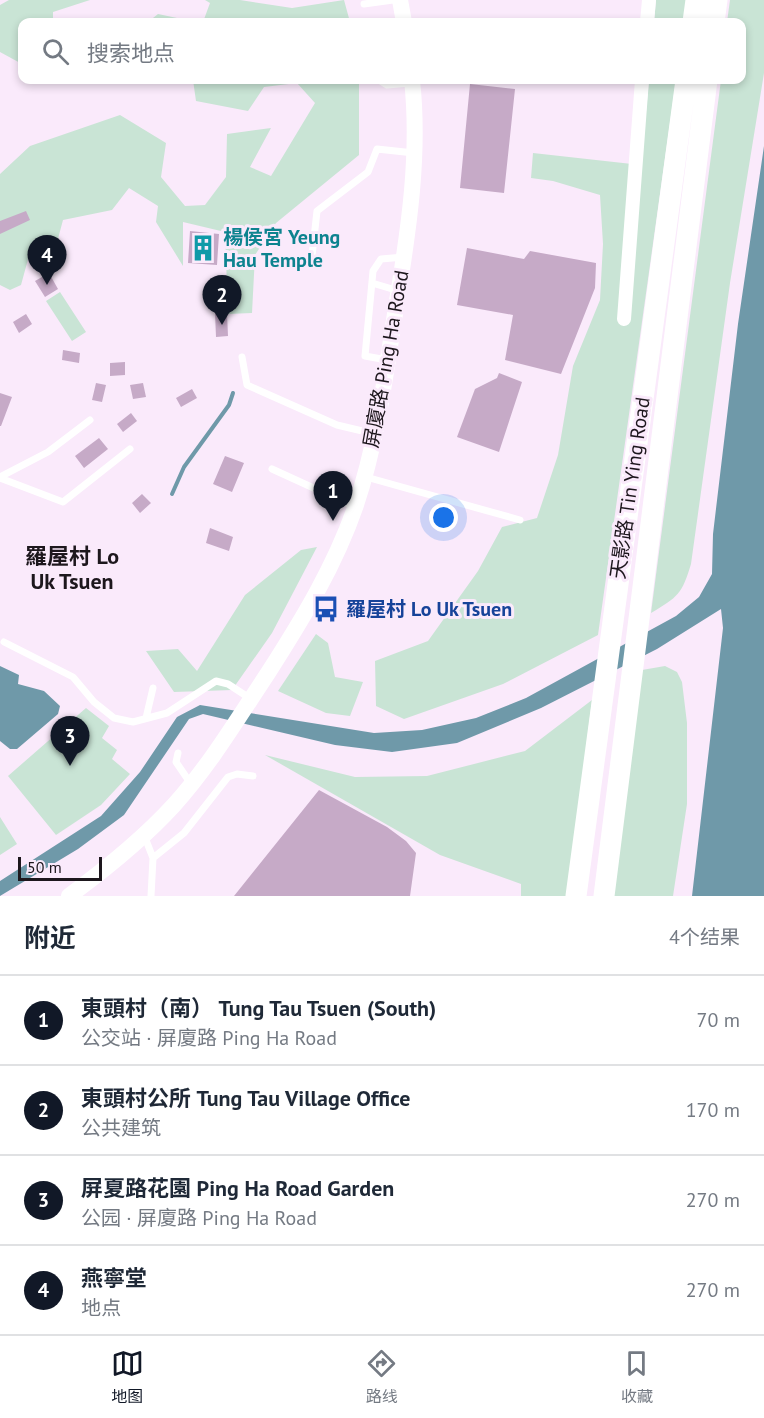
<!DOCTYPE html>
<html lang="zh">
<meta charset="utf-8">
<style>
:root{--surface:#fff;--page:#f6f6f7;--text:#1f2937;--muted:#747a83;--line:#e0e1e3;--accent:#111827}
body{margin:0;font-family:"PT Sans","Noto Sans SC",sans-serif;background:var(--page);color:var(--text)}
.scale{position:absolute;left:18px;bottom:15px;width:84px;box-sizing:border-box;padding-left:6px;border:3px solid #1d171d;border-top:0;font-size:16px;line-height:21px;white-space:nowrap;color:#1d171d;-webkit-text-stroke:4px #faeafb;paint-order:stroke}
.you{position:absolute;left:444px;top:518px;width:21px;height:21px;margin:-15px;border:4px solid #fff;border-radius:50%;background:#1a73e8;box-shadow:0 0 0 9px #1a73e833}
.badge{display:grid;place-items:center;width:39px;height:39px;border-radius:50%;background:var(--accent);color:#fff;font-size:20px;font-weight:700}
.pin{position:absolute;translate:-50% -50px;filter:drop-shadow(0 2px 3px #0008)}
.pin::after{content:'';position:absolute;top:32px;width:21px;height:18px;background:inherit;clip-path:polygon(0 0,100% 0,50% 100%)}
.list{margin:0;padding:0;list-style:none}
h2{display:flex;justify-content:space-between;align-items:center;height:78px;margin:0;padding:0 24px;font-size:26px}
h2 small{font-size:20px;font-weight:400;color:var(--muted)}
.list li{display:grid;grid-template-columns:39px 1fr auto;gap:18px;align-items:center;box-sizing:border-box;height:90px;padding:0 24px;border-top:2px solid var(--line)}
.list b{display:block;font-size:22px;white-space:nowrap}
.list p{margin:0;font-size:20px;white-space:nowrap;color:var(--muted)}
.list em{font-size:20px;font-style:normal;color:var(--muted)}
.icon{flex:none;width:33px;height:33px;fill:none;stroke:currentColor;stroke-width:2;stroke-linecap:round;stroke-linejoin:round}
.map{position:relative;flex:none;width:764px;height:896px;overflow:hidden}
.search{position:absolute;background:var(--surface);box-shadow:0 3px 9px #0003;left:18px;right:18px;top:18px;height:66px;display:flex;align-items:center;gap:15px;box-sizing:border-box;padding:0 21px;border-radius:12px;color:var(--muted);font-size:22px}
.sheet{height:438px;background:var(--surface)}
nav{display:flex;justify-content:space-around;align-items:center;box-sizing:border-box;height:84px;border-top:2px solid var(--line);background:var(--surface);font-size:16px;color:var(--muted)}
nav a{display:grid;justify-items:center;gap:3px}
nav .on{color:var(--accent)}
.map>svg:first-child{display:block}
.green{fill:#c9e4d5}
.water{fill:#6f99a9}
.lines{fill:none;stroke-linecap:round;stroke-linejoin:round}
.stream{stroke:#6f99a9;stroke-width:4}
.building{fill:#c6aac7}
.service{stroke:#fff;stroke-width:7}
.minor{stroke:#fff;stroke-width:14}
.tertiary{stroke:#fff;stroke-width:16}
.primary{stroke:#fff;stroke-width:21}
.labels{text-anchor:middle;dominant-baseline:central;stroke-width:6;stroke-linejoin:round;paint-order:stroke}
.culture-label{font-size:20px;font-weight:bold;fill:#0d838f;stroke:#faeafb;text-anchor:start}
.street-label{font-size:20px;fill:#1d171d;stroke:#faeafb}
.transit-label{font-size:20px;font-weight:bold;fill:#164399;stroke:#faeafb;text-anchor:start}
.quarter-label{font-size:22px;font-weight:bold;fill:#1d171d;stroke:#faeafb}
</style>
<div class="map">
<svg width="764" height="896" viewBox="0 0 764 896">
<rect width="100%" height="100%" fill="#faeafb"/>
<path class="green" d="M9,0H90L53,12V22H22V64L0,52V5Z
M205,0H240L292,8L344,0L350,22H203L210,3Z
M656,0H687L684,22H654Z
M730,0H764V73L730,283L691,564C682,594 678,597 651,613L721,80H742V22H727Z
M158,14L196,22H148Z
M193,80H359V155L276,223L255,255L252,313L228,314L225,232L183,222V266L156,222L158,206L129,188L112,210L63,220L55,250L30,252L21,285L10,290L0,285V174L30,146L120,115L166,143L161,177L185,206L205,205L226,177L227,134L271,128L250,167L271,176L315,103L297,83L264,87L248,111L196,101Z
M649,80H676L598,635L503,684L404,719L376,706L375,661L428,641L478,571L502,527L537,518L558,455L573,366L600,300L603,244L600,195L553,181L531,178L533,153L641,165Z
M60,292L86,332L72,341L46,301Z
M317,547L272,633L232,690L174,692L146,651L178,649L197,671L245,595L301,550Z
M316,634L328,643L335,677L363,682L350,716L326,713L278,691Z
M665,666L677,672L682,682L687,723V804L673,896H613L642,670Z
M592,700L568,896H521V884L440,855L265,755L355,777L427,776L525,751Z
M86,708L109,726L102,738L117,750L112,759L130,774L101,805L56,835L8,776Z
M0,817L17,844L0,855Z"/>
<path class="water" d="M764,146V896H692L723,628L721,609L657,649L541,708L457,743L392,752L335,745L203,714L189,719L124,815L78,849L0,896V881L101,816L140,772L177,717L200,705L374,733L422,730L476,718L526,698L676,616L699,597L712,574L713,534L738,324Z
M0,666L19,675L18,684L44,691L60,706L58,714L17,749H10L0,741Z"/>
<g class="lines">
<path class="stream" d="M172,494L184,467L229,405L233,393"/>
</g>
<path class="building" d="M470,84L515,89L504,193L460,188Z
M26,211L30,220L0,234V221Z
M190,231L219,234L217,265L188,263Z
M467,248L524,259L530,251L596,263L595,288L561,374L505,360L513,315L457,305Z
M49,273L58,289L45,297L35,281Z
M215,313H227L228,336L216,337Z
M26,314L32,324L19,333L13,322Z
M63,350L80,353L79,363L62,360Z
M125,362V375L110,376V363Z
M499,373L522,382L499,452L457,437L475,389L497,378Z
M96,383L106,385L102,402L92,400Z
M143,383L146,397L133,399L130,385Z
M192,389L197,398L181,407L176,398Z
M0,393L12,397L1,426H0Z
M131,413L137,421L123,432L117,424Z
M99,438L108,449L84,468L75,456Z
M225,456L244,463L232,492L213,484Z
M142,494L151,503L140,513L132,503Z
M210,528L233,537L229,551L206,543Z
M319,790L387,827L406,841L416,853L410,896H234Z"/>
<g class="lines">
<path class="service" d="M364,4L393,0
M379,80L387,85L411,83
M311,265L317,211L368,172L377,149L414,153
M372,283L399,291
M242,357L247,385L337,425L375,434
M387,360L365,356L373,271L381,259L404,257
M272,469L355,507
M0,477L48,452L90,420
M366,477L520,520
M0,478L63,502L130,449
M4,642L73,677L94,702L114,718L133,722L167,713L216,681L228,684L251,699
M146,718L153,688
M178,753L176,762L191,784
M144,835L153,858L151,896
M153,858L184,833L228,777L237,774L253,776"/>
<path class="minor" d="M647,22L649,0
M624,319L642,80"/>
<path class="tertiary" d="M400,0L404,22
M69,896C107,868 142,840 174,805C210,765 238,718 268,673C302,620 335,566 356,505C378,439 386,370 397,301C409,228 420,153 412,80"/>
<path class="primary" d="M693,22L696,0
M714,22L717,0
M576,896L686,80
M604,896L707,80"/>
</g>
<defs>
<g id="building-bare" transform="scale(2.07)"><path d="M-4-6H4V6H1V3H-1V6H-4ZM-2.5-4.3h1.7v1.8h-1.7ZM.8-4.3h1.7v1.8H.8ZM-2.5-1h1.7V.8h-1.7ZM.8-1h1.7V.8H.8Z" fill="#0f9aa8" stroke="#faeafb" stroke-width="2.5" paint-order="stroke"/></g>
<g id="bus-bare" transform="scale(2.07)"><path d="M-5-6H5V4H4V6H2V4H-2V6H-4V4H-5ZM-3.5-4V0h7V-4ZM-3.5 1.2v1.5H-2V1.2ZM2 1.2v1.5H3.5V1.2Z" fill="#1a4fb4" stroke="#faeafb" stroke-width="2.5" paint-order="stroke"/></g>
</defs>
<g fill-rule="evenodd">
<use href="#building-bare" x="203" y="248"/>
<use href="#bus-bare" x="326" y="609"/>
</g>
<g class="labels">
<g class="culture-label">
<text x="223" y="237">楊侯宮 Yeung<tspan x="223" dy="23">Hau Temple</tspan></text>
</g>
<g class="street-label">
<text transform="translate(386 359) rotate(-80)">屏廈路 Ping Ha Road</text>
<text transform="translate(630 488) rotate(-82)">天影路 Tin Ying Road</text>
</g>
<g class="transit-label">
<text x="346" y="609">羅屋村 Lo Uk Tsuen</text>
</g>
<g class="quarter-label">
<text x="72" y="556">羅屋村 Lo<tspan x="72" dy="25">Uk Tsuen</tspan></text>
</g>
</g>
</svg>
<div class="scale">50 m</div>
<div class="you"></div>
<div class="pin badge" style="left:333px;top:521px">1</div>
<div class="pin badge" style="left:222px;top:325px">2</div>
<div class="pin badge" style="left:70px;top:766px">3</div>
<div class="pin badge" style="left:47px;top:285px">4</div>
<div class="search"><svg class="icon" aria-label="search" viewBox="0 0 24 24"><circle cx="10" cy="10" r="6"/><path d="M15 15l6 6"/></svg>搜索地点</div>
</div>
<section class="sheet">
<h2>附近<small>4个结果</small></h2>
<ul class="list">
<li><span class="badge">1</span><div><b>東頭村（南） Tung Tau Tsuen (South)</b><p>公交站 · 屏廈路 Ping Ha Road</p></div><em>70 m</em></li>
<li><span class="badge">2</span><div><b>東頭村公所 Tung Tau Village Office</b><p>公共建筑</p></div><em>170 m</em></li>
<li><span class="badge">3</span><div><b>屏夏路花園 Ping Ha Road Garden</b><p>公园 · 屏廈路 Ping Ha Road</p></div><em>270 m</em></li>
<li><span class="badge">4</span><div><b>燕寧堂</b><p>地点</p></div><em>270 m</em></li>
</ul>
</section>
<nav>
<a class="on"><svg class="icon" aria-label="map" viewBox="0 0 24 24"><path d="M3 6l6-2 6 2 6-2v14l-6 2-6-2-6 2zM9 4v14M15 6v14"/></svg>地图</a>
<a><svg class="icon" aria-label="directions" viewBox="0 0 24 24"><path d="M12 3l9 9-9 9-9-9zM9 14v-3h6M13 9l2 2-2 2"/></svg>路线</a>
<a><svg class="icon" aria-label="saved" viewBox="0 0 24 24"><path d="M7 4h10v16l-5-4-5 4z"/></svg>收藏</a>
</nav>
